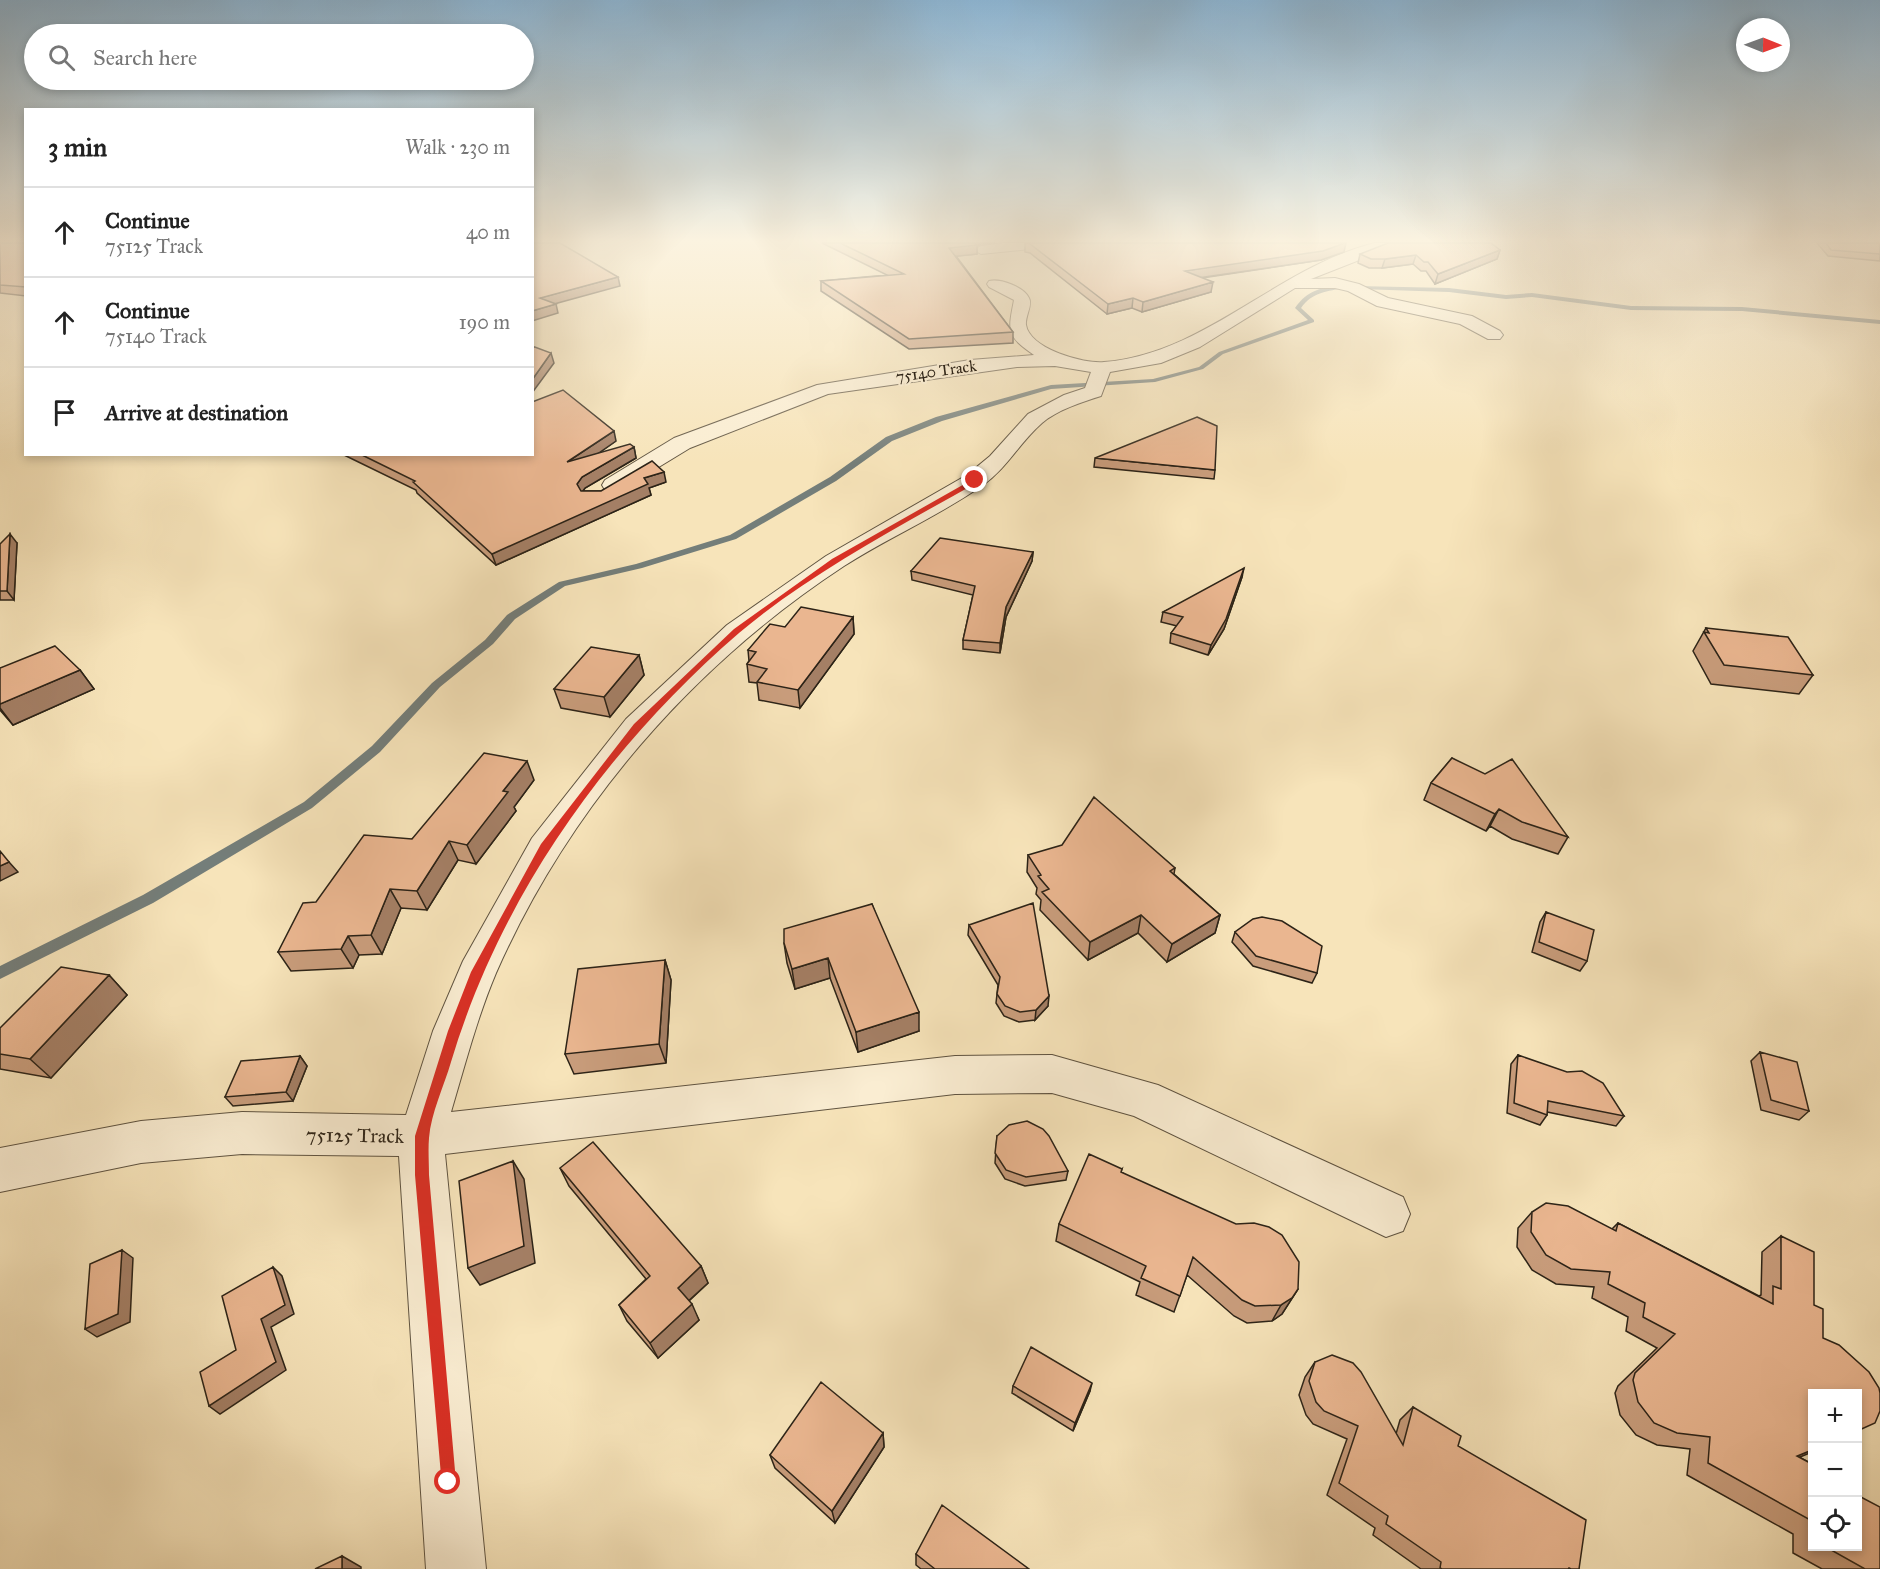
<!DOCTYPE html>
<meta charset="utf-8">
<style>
:root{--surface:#fff;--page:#f2f2f2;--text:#222;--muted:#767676;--line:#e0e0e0}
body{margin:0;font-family:"IM FELL Great Primer",serif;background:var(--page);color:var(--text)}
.controls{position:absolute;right:18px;bottom:18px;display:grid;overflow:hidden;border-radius:0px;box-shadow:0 3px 9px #0003}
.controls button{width:54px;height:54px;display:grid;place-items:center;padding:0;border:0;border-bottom:2px solid var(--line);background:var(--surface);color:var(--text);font:30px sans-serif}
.compass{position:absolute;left:1736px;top:18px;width:54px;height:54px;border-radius:50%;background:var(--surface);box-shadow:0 3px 9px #0003;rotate:91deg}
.stop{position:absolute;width:18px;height:18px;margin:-14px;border:4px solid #d93025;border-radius:50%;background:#fff}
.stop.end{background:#d93025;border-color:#fff;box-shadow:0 2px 6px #0008}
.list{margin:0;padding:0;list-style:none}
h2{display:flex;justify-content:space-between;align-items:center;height:78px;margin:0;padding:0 24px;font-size:26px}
h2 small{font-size:20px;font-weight:400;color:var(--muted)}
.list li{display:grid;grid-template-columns:39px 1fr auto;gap:18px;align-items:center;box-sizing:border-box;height:90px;padding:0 24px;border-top:2px solid var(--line)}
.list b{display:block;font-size:22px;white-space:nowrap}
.list p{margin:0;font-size:20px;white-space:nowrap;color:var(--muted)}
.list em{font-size:20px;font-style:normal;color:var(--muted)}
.icon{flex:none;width:33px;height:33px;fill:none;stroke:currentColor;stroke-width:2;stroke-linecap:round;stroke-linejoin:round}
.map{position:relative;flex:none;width:1880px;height:1569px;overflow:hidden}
.search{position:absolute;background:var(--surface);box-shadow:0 3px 9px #0003;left:24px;top:24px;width:510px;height:66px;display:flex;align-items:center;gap:15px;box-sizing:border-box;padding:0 21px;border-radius:33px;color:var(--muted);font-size:22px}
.panel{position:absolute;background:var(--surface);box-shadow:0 3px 9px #0003;left:24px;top:108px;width:510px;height:348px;border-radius:0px}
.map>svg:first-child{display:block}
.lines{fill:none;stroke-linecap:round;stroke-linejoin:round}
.stream{fill:#747e7a;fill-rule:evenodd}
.minor-casing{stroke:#5f5340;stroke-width:2}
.minor{fill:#faedd2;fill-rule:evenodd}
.wall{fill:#c99d7c;stroke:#2c2317;stroke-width:1.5}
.shaded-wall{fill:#a47f65;stroke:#2c2317;stroke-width:1.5}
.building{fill:#eab690;stroke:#2c2317;stroke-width:1.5}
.route{fill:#d93025}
.labels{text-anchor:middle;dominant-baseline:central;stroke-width:4.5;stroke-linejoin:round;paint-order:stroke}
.street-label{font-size:16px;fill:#2c2317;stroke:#faedd2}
.near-street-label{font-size:20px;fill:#2c2317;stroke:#faedd2}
</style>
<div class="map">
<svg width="1880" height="1569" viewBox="0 0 1880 1569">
<rect width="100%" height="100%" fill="#f7e4ba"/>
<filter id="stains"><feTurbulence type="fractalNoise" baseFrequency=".00333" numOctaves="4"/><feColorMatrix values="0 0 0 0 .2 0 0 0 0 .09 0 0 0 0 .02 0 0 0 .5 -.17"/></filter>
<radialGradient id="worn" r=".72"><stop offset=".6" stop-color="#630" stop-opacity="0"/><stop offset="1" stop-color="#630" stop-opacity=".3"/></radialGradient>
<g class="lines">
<path class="stream" d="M1343,285L1345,288C1328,291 1312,292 1301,308L1314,320V322L1223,354L1203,369L1155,382L1051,389L942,421L892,441L836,481L736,539L642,568L565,586L515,619L493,644L440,687L380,752L312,808L153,903L0,979V966L143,895L304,802L372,746L432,683L485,640L507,615L559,582L636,564L730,535L830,477L886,437L936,417L1051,385L1153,379L1199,367L1219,352L1308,320L1295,308C1307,290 1323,287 1343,285Z
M1357,286L1449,288L1506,295L1532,293L1631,306L1742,307L1880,320V324L1742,311L1631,310L1532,297L1506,299L1449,292L1359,289Z"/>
<g class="minor-casing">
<path id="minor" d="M1004,243H1057L1050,247L981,254L974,250L981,246Z
M1375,243H1458L1451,247L1390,248L1311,279L1335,278L1359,284L1388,298L1472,316L1500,331L1503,335L1500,339H1488L1460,324L1377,306L1348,291L1335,288H1295L1200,347L1161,363L1110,372L1101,396C1082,402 1057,410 1042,423C1020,442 1007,468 983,485C939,516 889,537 844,566C693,665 569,807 496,973C477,1018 465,1065 451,1112L955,1056L1052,1055L1158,1085L1403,1197L1410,1214L1403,1231L1386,1237L1134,1116L1052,1093L955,1094L445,1154L486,1569H426L399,1156L242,1154L141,1163L0,1192V1148L141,1121L242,1112L406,1115L433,1031L463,961L532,838L626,719L727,625L826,556L967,475L990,456L1028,414L1064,395L1085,388L1091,372L1055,366L1017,367L828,394L690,448L621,490H605L602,485L605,480L674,438L817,385L970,360L1034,355C1006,336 1008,331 1014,300L989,287L987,284L989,281C1000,278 1024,287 1029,298C1033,305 1025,316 1026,325C1030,349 1083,364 1104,362C1206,354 1277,267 1375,243Z"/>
</g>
<use href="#minor" class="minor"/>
</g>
<path class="wall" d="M0,243H26V296L0,293Z
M822,243H995L981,244L977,246V254L956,256L1013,332V343L909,349L821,291V281L887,275Z
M1025,243L1344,252L1321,260L1202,278L1211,292L1142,312L1132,308L1107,314L1030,253L1025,252Z
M1817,243H1880V261L1828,256Z
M1500,250L1497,259L1435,284L1426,271H1421L1413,264L1382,268H1369L1358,263L1360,254Z
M616,441L599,453L634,447L636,458L585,488L583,491H601L666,482L649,488L651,495L496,565L417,493L416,490L342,454H532Z
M1095,458L1215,470L1214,479L1094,467Z
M17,543L14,600H0V544Z
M1033,552L1032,561L1006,617L1000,653L963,649V640L973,595L912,580L911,571Z
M1242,577L1224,629L1208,655L1170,643L1171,633L1177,626L1161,622L1163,612Z
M853,617L854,634L800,708L759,700L757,683L749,682L747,664L749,661L748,650L785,627Z
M1706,628L1813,675L1799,694L1711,684L1693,651Z
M639,655L644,675L610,717L561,708L554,689Z
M0,668L80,670L94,689L13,725L0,710Z
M1452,758L1568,837L1558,854L1512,839L1490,826L1486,831L1424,800L1431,783Z
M534,780L514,807L516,811L476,864L458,860L427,910L401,908L382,954L359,955L353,968L291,971L278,952L412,839Z
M1028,855L1175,868L1174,874L1220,915L1215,933L1167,962L1138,933L1088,960L1040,910L1041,900L1036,894L1037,888L1027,872Z
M872,904L919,1031L858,1052L830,978L795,989L787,963L784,943Z
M1546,912L1587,961L1580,971L1532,952L1540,922Z
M969,925L1048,1006L1035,1020L1019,1022L1004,1016L996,1003L998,985L968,935Z
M1235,932L1317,973L1312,983L1253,966L1232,942Z
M665,960L671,980L666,1063L574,1074L565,1054Z
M109,975L127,995L51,1078L0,1069V1028Z
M1760,1052L1809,1111L1799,1120L1761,1110L1751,1061Z
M1518,1055L1624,1116L1616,1126L1547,1112V1115L1540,1125L1507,1113L1511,1064Z
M300,1056L307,1066L293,1101L233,1106L225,1097Z
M997,1136L1068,1171L1066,1180L1025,1186L1005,1179L995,1163Z
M560,1168L701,1266L708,1283L689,1301L699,1320L658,1358L627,1321L619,1305L646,1279L569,1186Z
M1122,1169L1121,1172L1298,1289L1282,1314L1272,1321L1247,1323L1234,1316L1187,1275L1174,1312L1136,1295L1140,1282L1056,1241L1059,1224Z
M1532,1212L1612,1229L1618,1223L1759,1296L1761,1295L1762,1252L1781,1236L1799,1457L1812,1464V1546H1857L1880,1569H1822L1793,1553V1534L1687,1475L1690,1449L1657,1445L1636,1435L1620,1415L1615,1393L1618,1386L1657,1348L1626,1331L1628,1317L1592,1298L1594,1287L1556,1284L1532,1270L1517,1247L1518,1228Z
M1315,1362L1396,1434L1400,1420L1413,1407L1458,1446L1579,1569H1421L1373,1535L1375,1528L1327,1495L1347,1439L1313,1424L1306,1415L1299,1395L1305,1377Z
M1013,1386L1090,1391L1073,1431L1012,1393Z
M883,1433L884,1447L835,1523L775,1468L770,1455Z
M916,1554L1029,1569H921L916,1565Z"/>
<path class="shaded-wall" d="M972,243H981L977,246V254L949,257V248Z
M1346,243L1344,252L1321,260L1184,280L1185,271Z
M1500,250L1497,259L1435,284L1438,274Z
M1416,255L1413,264L1382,268L1385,259Z
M618,277L620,286L543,307L540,298Z
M1213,282L1211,292L1142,312L1143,302Z
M1133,298L1132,308L1107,314L1108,304Z
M556,304L558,313L532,321V311Z
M551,353L554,363L532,393V380Z
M614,431L616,441L570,473L567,462Z
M634,447L636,458L585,488L580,495L577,484L582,477Z
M664,472L666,482L649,488L651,495L496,565L492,554L644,478Z
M10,534L17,543L14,600L7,591Z
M1033,552L1032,561L1006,617L1000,653V643L1006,607Z
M1244,568L1242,577L1224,629L1208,655L1211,645Z
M853,617L854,634L800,708L798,690Z
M639,655L644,675L610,717L604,697Z
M80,670L94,689L13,725L0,708V704Z
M527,761L534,780L514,807L516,811L476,864L467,845L503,791Z
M1499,809L1490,826L1486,831L1495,814Z
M449,841L458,860L427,910L417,891Z
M9,862L18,872L0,881V866Z
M390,889L401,908L382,954L371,935Z
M1141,915L1138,933L1088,960L1090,942Z
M1220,915L1215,933L1167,962L1172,944Z
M348,936L359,955L353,968L341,949Z
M828,958L830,978L795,989L792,969Z
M665,960L671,980L666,1063L659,1044Z
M109,975L127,995L51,1078L30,1059Z
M1049,996L1048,1006L1035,1020L1036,1010Z
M919,1012V1031L858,1052L856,1032Z
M300,1056L307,1066L293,1101L286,1092Z
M513,1161L524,1179L535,1263L480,1285L468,1268Z
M122,1250L133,1258L130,1322L97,1337L85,1329Z
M701,1266L708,1283L685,1304L678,1288Z
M273,1267L282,1276L294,1314L271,1327L286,1370L220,1414L209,1406L261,1319Z
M1298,1289L1282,1314L1272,1321L1281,1305Z
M692,1304L699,1320L658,1358L650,1343Z
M1092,1383L1090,1391L1073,1431L1075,1423Z
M883,1433L884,1447L835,1523L832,1511Z
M1812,1450V1452L1774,1468L1797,1456Z
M342,1556L361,1567V1569H342Z"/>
<path class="building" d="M0,243H26V287L0,285Z
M532,243H560L618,277L540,298L556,304L532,311Z
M840,243H975L977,245L949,248L1013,332L909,339L821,281L904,274Z
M1027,243H1345L1323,251L1185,271L1213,282L1143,302L1133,298L1108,304L1030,244Z
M1388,243H1491L1500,250L1438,274L1428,262H1424L1416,255L1385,259H1371L1360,254Z
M1826,243H1880V254L1831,250Z
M532,346L551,353L532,380Z
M563,390L614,431L567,462L630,444L634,447L582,477L577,484L581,491H601L652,461L664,472L644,478L648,484L492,554L413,482L415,481L360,454H532V402Z
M1197,417L1217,426L1215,470L1095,458Z
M10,534L7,591H0V544Z
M940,538L1033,552L1006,607L1000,643L963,640L975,586L911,571Z
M1244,568L1226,619L1211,645L1171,633L1183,617L1163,612Z
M801,607L853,617L798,690L757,682L767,669L747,664L756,652L748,650L770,624L785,627Z
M1706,628L1788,637L1813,675L1724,665L1704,632L1709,633Z
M55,646L80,670L0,704V668Z
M591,647L639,655L604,697L554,689Z
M484,753L527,761L503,791L508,792L467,845L449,841L417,891L390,889L371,935L348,936L341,949L278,952L303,903L316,902L364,835L412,839Z
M1452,758L1485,774L1512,759L1568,837L1522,822L1499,809L1495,814L1431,783Z
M1094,797L1175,868L1170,871L1220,915L1172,944L1141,915L1090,942L1042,892L1049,889L1038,876L1041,875L1028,855L1062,845Z
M0,851L9,862L0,866Z
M1033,903L1049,996L1036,1010L1020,1012L1005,1006L997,994L1000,977L969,925Z
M872,904L919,1012L856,1032L828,958L792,969L784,943V929Z
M1546,912L1594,930L1587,961L1539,942Z
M1262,917L1282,921L1322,946L1317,973L1256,956L1235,932L1253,919Z
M665,960L659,1044L565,1054L578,969Z
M61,967L109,975L30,1059L0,1054V1028Z
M1760,1052L1797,1062L1809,1111L1771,1100Z
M1518,1055L1567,1072L1582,1071L1603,1083L1624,1116L1548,1101L1547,1115L1514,1103Z
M300,1056L286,1092L225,1097L241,1061Z
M1027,1121L1043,1129L1049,1136L1068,1171L1026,1177L1006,1170L995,1153L997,1136L1009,1125Z
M593,1142L701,1266L678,1288L692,1304L650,1343L619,1305L650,1276L560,1168Z
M1089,1154L1122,1169L1121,1172L1236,1224L1254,1223L1269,1227L1282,1235L1299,1262L1298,1289L1292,1298L1281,1305L1255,1306L1242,1300L1193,1257L1180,1296L1141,1278L1146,1266L1059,1224Z
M513,1161L524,1246L468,1268L459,1181Z
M1546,1203L1568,1206L1616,1231L1618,1223L1773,1304V1286L1781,1289V1236L1814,1252V1305L1823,1309V1338L1839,1345L1869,1372L1879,1388L1880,1393V1411L1875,1423L1857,1431V1394H1812V1450L1797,1456L1812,1464V1521L1708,1463L1710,1437L1677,1433L1654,1423L1638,1402L1633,1380L1635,1373L1675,1334L1643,1317L1645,1303L1608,1284L1610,1272L1571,1269L1546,1255L1531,1232L1532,1212Z
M122,1250L118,1314L85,1329L90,1264Z
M273,1267L285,1305L261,1319L276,1362L209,1406L200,1372L236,1350L222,1296Z
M1031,1347L1092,1383L1075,1423L1013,1386Z
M1332,1355L1353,1363L1361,1372L1403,1445L1413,1407L1461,1436L1458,1446L1586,1520L1579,1569H1571L1569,1568L1568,1569H1442L1440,1568L1441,1562L1386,1524L1388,1516L1339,1483L1358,1426L1324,1411L1316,1402L1309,1381L1315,1362Z
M821,1382L883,1433L832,1511L770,1455Z
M1857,1495L1880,1507V1569H1865L1824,1546H1857Z
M942,1505L1029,1569H935L916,1554Z
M342,1556V1569H315Z"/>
<linearGradient id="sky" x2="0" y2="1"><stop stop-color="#8db7d6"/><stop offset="0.52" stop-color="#fbf3e0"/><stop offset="1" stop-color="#fbf3e0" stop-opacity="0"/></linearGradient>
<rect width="1880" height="463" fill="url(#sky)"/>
<path class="route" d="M975,478L978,482C898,527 809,574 739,633C607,747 501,895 451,1062C444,1086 431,1113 429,1138C428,1150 429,1163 429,1175L456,1482L454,1487L448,1490L442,1487L415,1175V1136L448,1031L471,972L541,844L634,724L734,629L832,559Z"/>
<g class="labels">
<g class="street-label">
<text transform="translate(936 371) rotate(-8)">75140 Track</text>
</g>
<g class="near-street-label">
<text transform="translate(355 1135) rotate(1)">75125 Track</text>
</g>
</g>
<rect width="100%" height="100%" filter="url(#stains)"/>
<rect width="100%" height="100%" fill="url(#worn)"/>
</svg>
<div class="controls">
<button>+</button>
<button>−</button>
<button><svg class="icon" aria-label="locate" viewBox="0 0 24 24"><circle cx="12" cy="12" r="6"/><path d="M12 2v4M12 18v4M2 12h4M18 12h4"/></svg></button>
</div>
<svg class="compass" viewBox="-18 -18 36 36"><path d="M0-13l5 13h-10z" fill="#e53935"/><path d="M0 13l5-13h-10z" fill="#767676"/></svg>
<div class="stop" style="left:448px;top:1482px"></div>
<div class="stop end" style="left:975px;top:480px"></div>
<div class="search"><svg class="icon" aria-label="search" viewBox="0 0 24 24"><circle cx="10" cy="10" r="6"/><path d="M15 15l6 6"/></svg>Search here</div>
<section class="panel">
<h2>3 min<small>Walk · 230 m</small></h2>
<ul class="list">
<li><svg class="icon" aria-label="ahead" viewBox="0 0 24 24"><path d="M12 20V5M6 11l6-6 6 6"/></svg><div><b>Continue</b><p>75125 Track</p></div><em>40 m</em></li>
<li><svg class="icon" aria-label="ahead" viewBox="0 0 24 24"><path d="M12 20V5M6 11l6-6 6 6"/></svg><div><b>Continue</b><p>75140 Track</p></div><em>190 m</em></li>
<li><svg class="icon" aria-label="arrive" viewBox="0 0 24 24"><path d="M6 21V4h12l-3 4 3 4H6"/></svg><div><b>Arrive at destination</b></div></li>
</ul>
</section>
</div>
